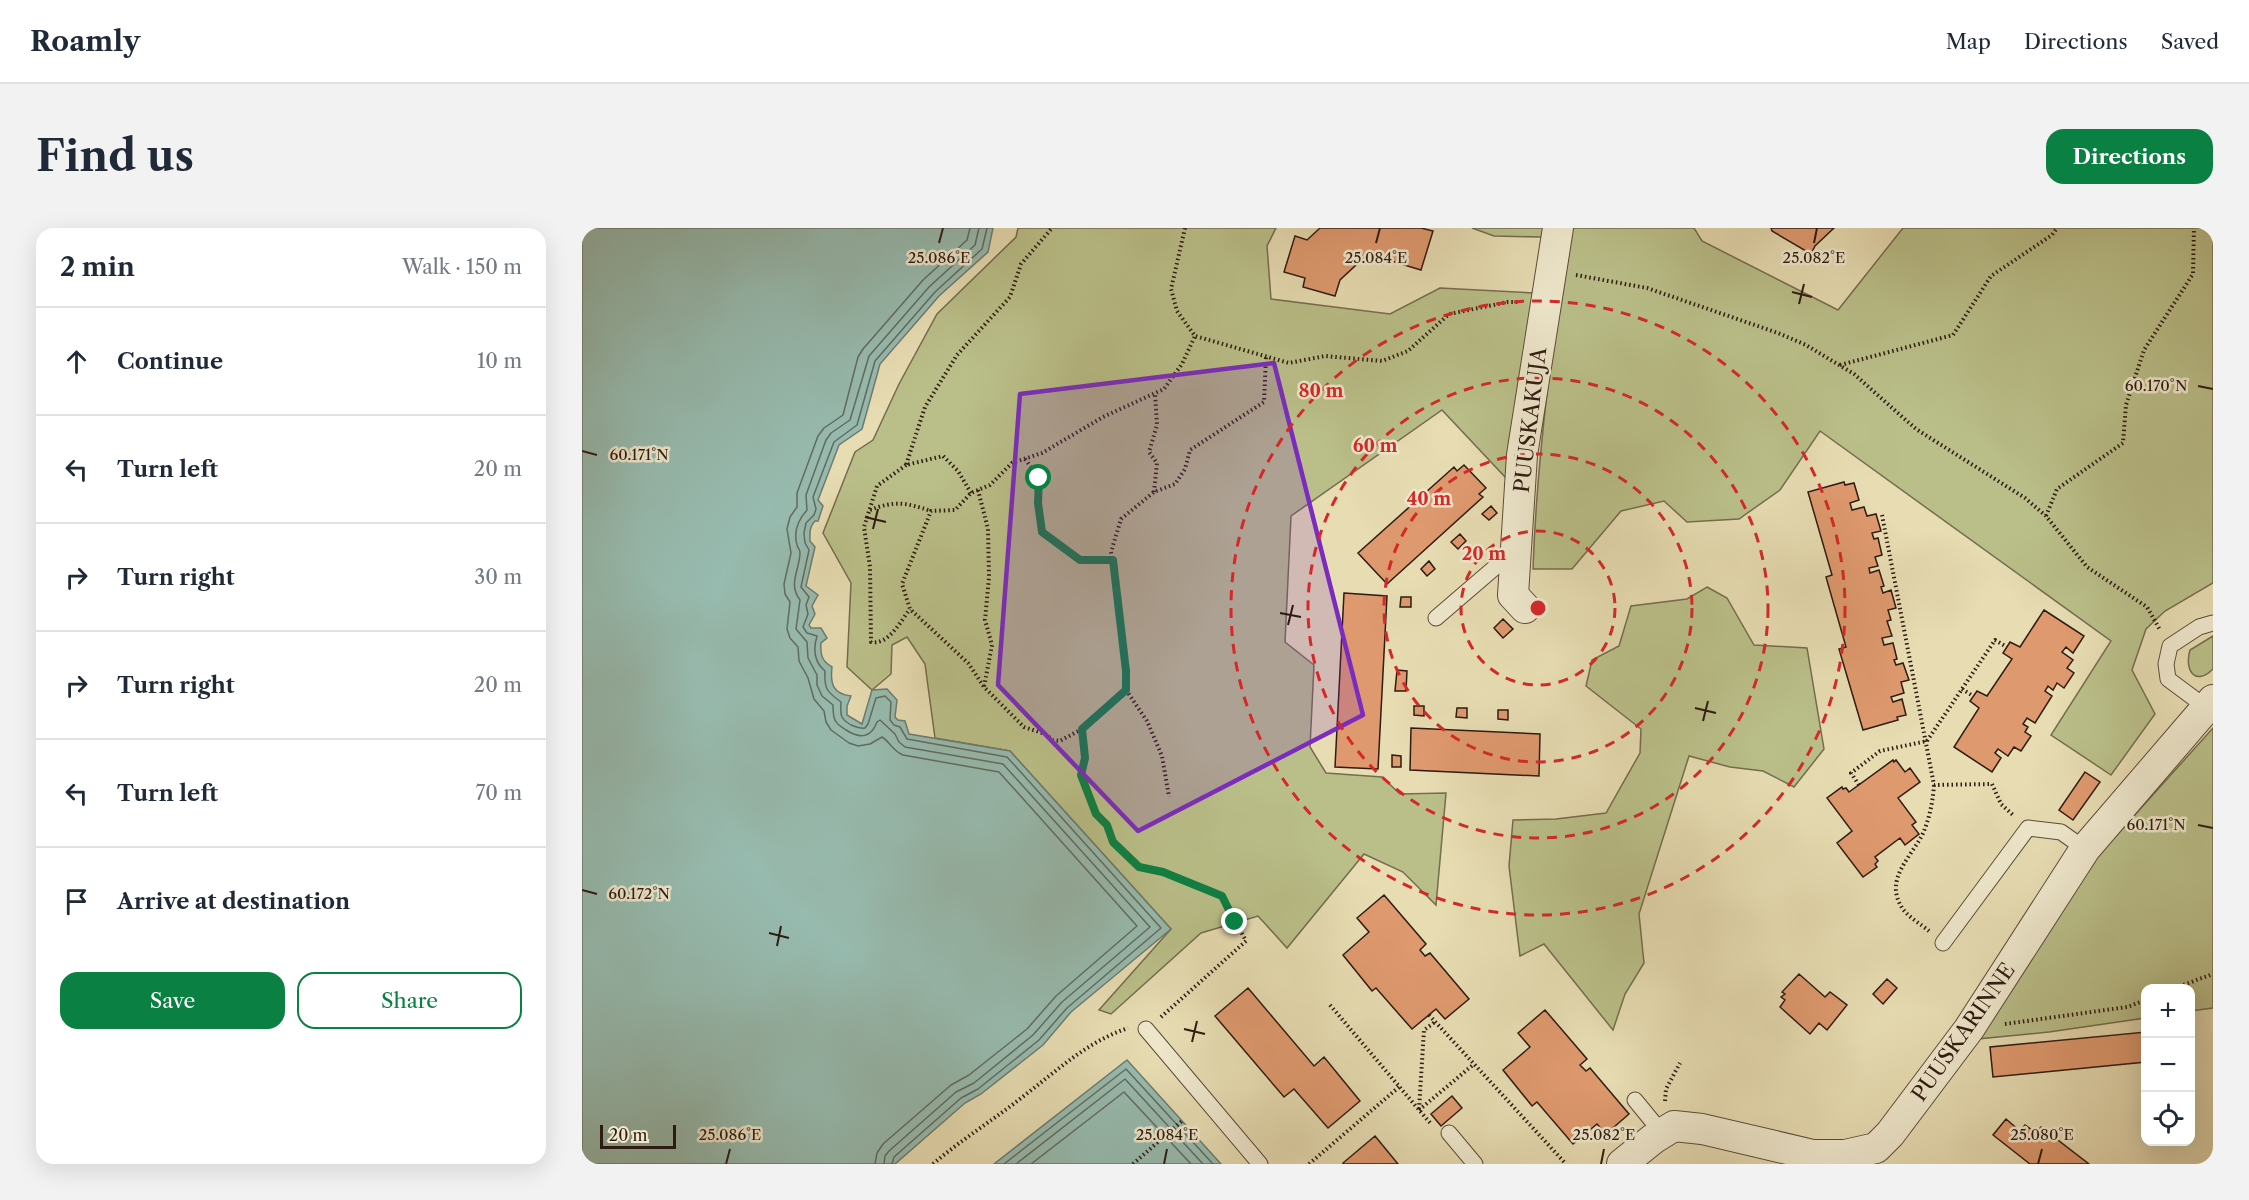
<!DOCTYPE html>
<meta charset="utf-8">
<style>
:root{--surface:#fff;--page:#f2f2f3;--text:#1f2937;--muted:#747a83;--line:#e0e1e3;--accent:#0b8043}
body{margin:0;font-family:"Libre Caslon Text",serif;background:var(--page);color:var(--text)}
.controls{position:absolute;right:18px;bottom:18px;display:grid;overflow:hidden;border-radius:12px;box-shadow:0 6px 24px #0002}
.controls button{width:54px;height:54px;display:grid;place-items:center;padding:0;border:0;border-bottom:2px solid var(--line);background:var(--surface);color:var(--text);font:30px sans-serif}
.scale{position:absolute;left:18px;bottom:15px;width:76px;box-sizing:border-box;padding-left:6px;border:3px solid #2e1b12;border-top:0;font-size:16px;line-height:21px;white-space:nowrap;color:#2e1b12;-webkit-text-stroke:4px #efe8cd;paint-order:stroke}
.stop{position:absolute;width:18px;height:18px;margin:-14px;border:4px solid #0b8043;border-radius:50%;background:#fff}
.stop.end{background:#0b8043;border-color:#fff;box-shadow:0 2px 6px #0008}
.list{margin:0;padding:0;list-style:none}
h2{display:flex;justify-content:space-between;align-items:center;height:78px;margin:0;padding:0 24px;font-size:26px}
h2 small{font-size:20px;font-weight:400;color:var(--muted)}
.list li{display:grid;grid-template-columns:39px 1fr auto;gap:18px;align-items:center;box-sizing:border-box;height:108px;padding:0 24px;border-top:2px solid var(--line)}
.list b{display:block;font-size:22px;white-space:nowrap}
.list em{font-size:20px;font-style:normal;color:var(--muted)}
.actions{display:flex;gap:12px;padding:18px 24px}
.actions a{flex:1;padding:14px 0;border:2px solid var(--accent);border-radius:18px;text-align:center;font-size:21px;color:var(--accent)}
.actions .main{background:var(--accent);color:#fff}
.icon{flex:none;width:33px;height:33px;fill:none;stroke:currentColor;stroke-width:2;stroke-linecap:round;stroke-linejoin:round}
.map{position:relative;flex:none;width:1631px;height:936px;overflow:hidden;border-radius:18px}
header{display:flex;align-items:center;gap:36px;box-sizing:border-box;height:84px;padding:0 30px;background:var(--surface);border-bottom:2px solid var(--line)}
header strong{font-size:28px}
nav{display:flex;gap:33px;margin-inline-start:auto;font-size:21px}
.intro{display:flex;align-items:center;justify-content:space-between;box-sizing:border-box;height:144px;padding:0 36px}
h1{margin:0;font-size:42px}
.button{padding:15px 27px;border-radius:18px;background:var(--accent);color:#fff;font-size:21px;font-weight:700}
main{display:flex;gap:36px;padding:0 36px}
aside{flex:1;background:var(--surface);border-radius:18px;box-shadow:0 6px 24px #0002}
.map>svg:first-child{display:block}
.green{fill:#babf89;stroke:#746d4e;stroke-width:1.5}
.water{fill:#97bbaf;stroke:#6d7b70;stroke-width:1.5}
.lines{fill:none;stroke-linecap:round;stroke-linejoin:round}
.shore{stroke:#626b60;stroke-width:1.5}
.building{fill:#df996e;stroke:#2e1b12;stroke-width:1.5}
.lane-casing{stroke:#5c4b3a;stroke-width:17}
.street-casing{stroke:#5c4b3a;stroke-width:32}
.path{stroke:#2e1b12;stroke-width:4;stroke-dasharray:1.5 3;stroke-linecap:butt}
.lane{stroke:#efe8cd;stroke-width:15}
.street{stroke:#efe8cd;stroke-width:30}
.route{stroke:#0b8043;stroke-width:8}
.marked{fill:#7b2cbf;fill-opacity:0.2;stroke:#7b2cbf;stroke-width:4.5;stroke-linejoin:round}
.ticks{fill:none;stroke:#2e1b12;stroke-width:2}
.ring{fill:none;stroke:#d62828;stroke-width:3;stroke-dasharray:10 8}
.labels{text-anchor:middle;dominant-baseline:central;stroke-width:5;stroke-linejoin:round;paint-order:stroke}
.street-label{font-size:21px;fill:#2e1b12;stroke:#efe8cd}
.ticks-label{font-size:15px;text-anchor:middle;fill:#2e1b12;stroke:#efe8cd;stroke-width:5;stroke-linejoin:round;paint-order:stroke}
.centre{fill:#d62828;stroke:#efe8cd;stroke-width:3}
.ring-label{font-size:18px;text-anchor:middle;font-weight:bold;fill:#d62828;stroke:#efe8cd;stroke-width:5;stroke-linejoin:round;paint-order:stroke}
</style>
<header>
<strong>Roamly</strong>
<nav><a>Map</a><a>Directions</a><a>Saved</a></nav>
</header>
<div class="intro"><h1>Find us</h1><a class="button">Directions</a></div>
<main>
<aside>
<h2>2 min<small>Walk · 150 m</small></h2>
<ul class="list">
<li><svg class="icon" aria-label="ahead" viewBox="0 0 24 24"><path d="M12 20V5M6 11l6-6 6 6"/></svg><div><b>Continue</b></div><em>10 m</em></li>
<li><svg class="icon" aria-label="left" viewBox="0 0 24 24"><path d="M17 20v-9H6M10 6l-5 5 5 5"/></svg><div><b>Turn left</b></div><em>20 m</em></li>
<li><svg class="icon" aria-label="right" viewBox="0 0 24 24"><path d="M7 20v-9h11M14 6l5 5-5 5"/></svg><div><b>Turn right</b></div><em>30 m</em></li>
<li><svg class="icon" aria-label="right" viewBox="0 0 24 24"><path d="M7 20v-9h11M14 6l5 5-5 5"/></svg><div><b>Turn right</b></div><em>20 m</em></li>
<li><svg class="icon" aria-label="left" viewBox="0 0 24 24"><path d="M17 20v-9H6M10 6l-5 5 5 5"/></svg><div><b>Turn left</b></div><em>70 m</em></li>
<li><svg class="icon" aria-label="arrive" viewBox="0 0 24 24"><path d="M6 21V4h12l-3 4 3 4H6"/></svg><div><b>Arrive at destination</b></div></li>
</ul>
<div class="actions"><a class="main">Save</a><a>Share</a></div>
</aside>
<div class="map">
<svg width="1631" height="936" viewBox="0 0 1631 936">
<rect width="100%" height="100%" fill="#e7dcb2"/>
<filter id="stains"><feTurbulence type="fractalNoise" baseFrequency=".00333" numOctaves="4"/><feColorMatrix values="0 0 0 0 .2 0 0 0 0 .09 0 0 0 0 .02 0 0 0 .5 -.17"/></filter>
<radialGradient id="worn" r=".72"><stop offset=".6" stop-color="#630" stop-opacity="0"/><stop offset="1" stop-color="#630" stop-opacity=".3"/></radialGradient>
<path class="green" d="M436,0H694L685,18L689,71L808,86L858,60L952,65L925,251L860,182L709,288L703,414L732,437L728,519L744,545L800,549L818,566L864,565L854,677L821,644L782,626L705,720L676,688L619,705L529,786L517,782L589,701L428,523L353,510L343,436L325,409L310,417L309,446L290,462L265,439L269,355L241,305L273,224L291,212L317,156L355,86L434,9Z
M890,0H962L960,9L912,8Z
M988,0H1112L1120,13L1256,82L1321,0H1631V355L1583,383L1564,401L1550,442L1573,486L1529,547L1469,507L1529,413L1238,203L1198,262L1157,291L1105,294L1082,273L1039,283L990,341H951C955,228 970,112 988,0Z
M1125,359L1145,370L1172,417L1225,420L1242,521L1212,559L1181,543L1148,539L1107,528L1057,686L1062,735L1043,766L1031,802L962,716L938,728L927,638L931,592L974,591L1024,585L1058,525L1059,501L1004,458L1010,432L1037,418L1049,378L1105,371Z
M1631,408V441C1613,459 1602,442 1608,422Z
M1631,500V780L1609,783L1608,760H1564L1563,790L1467,804L1395,811L1459,717L1515,629Z"/>
<path class="water" d="M0,0H411L406,24L357,68L298,136L280,201L257,217L236,272L241,278L236,293H233C227,299 228,305 228,313L233,319L224,358L236,367L230,378L233,386L227,397L229,400H239L245,410L239,415C238,427 240,433 250,439C248,456 251,466 269,468L265,478V487L280,496L290,462L305,461L315,472L313,489L316,492L323,493L327,506L428,523L589,701L489,784L461,817L399,866L383,875L313,936H0Z
M545,832L639,936H412Z"/>
<g class="lines">
<path class="shore" d="M293,936L295,925L301,916L369,857L387,847L445,801L474,768L555,698L417,544L321,527C311,523 308,514 300,509L288,516L276,518L267,515L249,502L244,494L242,483L232,471L226,450L217,433L216,419L208,410L205,401L208,374L203,366L202,356L209,325L205,301L208,289L215,279V265L236,208L242,200L261,187L276,129L281,121L341,52L385,12L388,0
M302,936L303,928L307,923L374,864L392,855L451,807L480,774L568,699L421,536L323,519L317,514L313,506L298,492L295,494C289,510 278,511 264,502C260,499 255,497 253,492C251,488 251,482 251,477L240,468L235,457V447L226,430L225,414L214,401L218,372C206,356 217,343 218,326C218,320 217,323 215,317C211,303 216,292 225,282L224,267L244,212L249,205L268,192L287,128L347,59L393,17L397,0
M310,936L312,929L379,870L396,861L457,812L485,780L579,700L425,529L325,511L318,499L312,497L308,492L309,474L303,468L294,470L286,496L283,500C276,501 264,496 260,489C258,485 259,478 259,474C245,464 242,461 243,443C232,434 231,421 235,408L225,405L221,399L226,386L224,377L227,369L219,359L227,322L223,315L222,305L224,295L232,287L234,281L231,269L252,214L275,197L293,133L353,64L400,21L405,0
M422,936L544,841L631,936
M434,936L543,851L621,936
M449,936L542,864L609,936"/>
</g>
<path class="building" d="M738,0H839L851,3L839,42L786,26L758,52L753,68L721,59L723,50L702,44L713,8L725,12Z
M1189,0H1252L1233,18L1229,26L1190,3Z
M882,237L904,260L897,266L901,269L805,356L776,325L872,239L875,243Z
M1262,254L1263,257L1272,255L1277,272L1268,275L1270,282L1282,279L1285,288L1294,286L1299,303L1290,305L1292,311L1296,310L1300,327L1293,329L1296,338L1287,340L1288,345L1297,342L1302,358L1299,359L1301,365L1309,362L1314,380L1306,382L1309,392L1305,393L1310,408L1300,410L1302,417L1311,415L1315,431L1312,432L1314,437L1321,435L1327,452L1319,454L1322,465L1309,469L1311,474L1320,471L1324,487L1315,489L1316,492L1281,502L1257,421L1264,419L1244,349L1250,347L1226,264Z
M909,278L915,285L907,292L900,286Z
M878,306L884,313L876,321L869,314Z
M847,333L853,341L845,348L839,341Z
M762,365L805,368L796,541L753,539Z
M819,369H829V379H818Z
M1462,382L1502,408L1491,425L1484,419L1480,424L1491,432L1485,440L1492,445L1482,460L1475,455L1471,462L1466,458L1463,463L1470,468L1453,495L1445,490L1441,496L1446,499L1443,504L1449,508L1439,523L1432,519L1426,528L1416,521L1413,525L1419,530L1410,544L1372,519L1397,480L1388,473L1395,463L1405,468L1430,431L1421,425L1428,414L1438,419Z
M921,391L931,401L921,410L912,400Z
M815,442L825,443L824,463H813Z
M832,478H842V488L832,487Z
M875,480H885V490L874,489Z
M916,482H926V492L916,491Z
M829,500L958,506L957,548L828,542Z
M810,527L819,528V539H810Z
M1311,532L1312,534L1314,532L1323,544L1328,540L1338,554L1316,570L1334,594L1330,597L1337,606L1323,617L1318,610L1293,629L1296,633L1293,636L1295,639L1281,649L1255,615L1270,603L1245,570L1260,559L1261,561L1264,560L1267,564Z
M1503,544L1518,554L1491,592L1477,582Z
M802,667L844,716L838,722L843,728L848,725L887,771L863,791L854,781L830,801L794,760L790,763L761,727L787,704L775,690Z
M1217,746L1243,769L1248,764L1265,777L1245,802L1237,795L1228,806L1198,779L1203,772L1199,769L1203,766L1200,764Z
M1305,751L1315,760L1301,776L1291,766Z
M666,760L732,838L742,829L778,873L746,900L712,861L702,869L633,788Z
M963,782L1005,831L998,837L1004,843L1008,840L1047,886L1024,906L1015,896L991,916L955,874L950,878L921,842L948,819L936,805Z
M1564,804V834L1411,849L1408,819Z
M870,868L880,880L859,898L849,886Z
M1424,891L1438,903L1443,897L1454,905L1459,899L1507,936H1448L1411,907Z
M793,908L816,936H761V935Z"/>
<g class="lines">
<g class="lane-casing">
<path id="lane" d="M854,390L932,323
M1625,480L1586,451L1584,436L1588,418L1617,399L1631,395
M1361,715L1446,600L1479,604L1503,621
M564,801L678,936
M1053,872L1080,905
M867,905L893,936"/>
</g>
<g class="street-casing">
<path id="street" d="M943,380L931,367L940,227L976,0
M1040,936L1071,911L1092,898L1120,901L1231,927H1263L1294,920L1308,906L1387,801L1503,621L1631,472"/>
</g>
<path class="path" d="M603,0L589,61L595,83L613,108L707,135L743,128L800,133L826,123L867,86L926,74H936
M994,47L1065,60L1196,105L1224,117L1272,146L1334,201L1443,270L1464,288L1505,339L1565,379L1578,402
M1258,137L1371,107L1409,48L1470,7L1475,0
M443,231L457,250L456,275L460,304L498,332H531
M324,237L295,258L282,299L288,339L289,414C307,417 318,394 328,381
M396,262L406,301L407,349L403,392L410,417L402,459
M572,264L575,235L567,224L575,197L573,165
M389,265L376,243L361,228L324,237L343,179L375,127L428,69L439,36L470,0
M288,282C313,272 325,275 349,283
M1300,287L1352,557L1410,556L1419,576L1432,588
M1464,288L1475,261L1541,215L1544,177L1562,122L1611,46L1612,0
M1380,461L1391,468
M544,462L565,493L580,528L587,569
M500,501L478,513L471,512L463,506L442,499L402,459L386,435L328,381L320,356L349,283L373,282L389,265L408,257L430,235L460,225L521,189L582,161L600,136L613,108
M1277,557L1269,545L1298,523L1345,513L1413,412L1425,419
M1347,703C1339,696 1324,688 1319,678C1302,649 1332,627 1342,603C1348,588 1351,572 1352,557
M1593,760L1631,746
M748,777L849,896
M847,787L984,936
M579,789L664,713L640,668L581,644L557,639L531,614L525,597L514,586L499,547L503,530L500,501L544,462V443L529,324L539,291L572,264L593,256L603,241L608,222L682,174L684,129
M1423,796L1545,779L1564,772
M1083,873L1084,861L1098,835
M837,881L842,802L853,794
M837,882L892,836
M351,936C380,911 413,891 443,867C477,841 505,814 546,800
M551,936L600,893
M727,936L817,859"/>
<use href="#lane" class="lane"/>
<use href="#street" class="street"/>
</g>
<g class="lines">
<path class="route" d="M457,250L456,275L460,304L498,332H531L544,443V462L500,501L503,530L499,547L514,586L525,597L531,614L557,639L581,644L640,668L653,694"/>
</g>
<path class="marked" d="M692,135L781,487L556,603L416,457L438,166Z"/>
<path class="ticks" d="M357,15L361,0M794,15L798,0M1232,15L1235,0M1210,64L1230,69M1217,76L1222,56M1616,158L1631,161M0,223L15,227M283,289L304,294M291,301L296,281M698,385L719,389M706,397L711,377M1113,480L1134,485M1121,493L1126,473M1616,597L1631,600M0,662L15,666M187,705L207,710M195,718L199,698M602,801L623,806M610,814L615,793M144,936L148,921M582,936L585,921M1019,936L1022,921M1456,936L1460,921"/>
<g class="ring">
<circle cx="956" cy="380" r="77"/>
<circle cx="956" cy="380" r="154"/>
<circle cx="956" cy="380" r="230"/>
<circle cx="956" cy="380" r="307"/>
</g>
<g class="labels">
<g class="street-label">
<text transform="translate(948 192) rotate(-83)">PUUSKAKUJA</text>
<text transform="translate(1381 804) rotate(-55)">PUUSKARINNE</text>
</g>
</g>
<g class="ticks-label">
<text x="357" y="35">25.086°E</text>
<text x="794" y="35">25.084°E</text>
<text x="1232" y="35">25.082°E</text>
<text x="1574" y="163">60.170°N</text>
<text x="57" y="232">60.171°N</text>
<text x="1574" y="602">60.171°N</text>
<text x="57" y="671">60.172°N</text>
<text x="148" y="912">25.086°E</text>
<text x="585" y="912">25.084°E</text>
<text x="1022" y="912">25.082°E</text>
<text x="1460" y="912">25.080°E</text>
</g>
<circle cx="956" cy="380" r="9" class="centre"/>
<g class="ring-label">
<text x="739" y="169">80 m</text>
<text x="793" y="224">60 m</text>
<text x="847" y="277">40 m</text>
<text x="902" y="332">20 m</text>
</g>
<rect width="100%" height="100%" filter="url(#stains)"/>
<rect width="100%" height="100%" fill="url(#worn)"/>
</svg>
<div class="controls">
<button>+</button>
<button>−</button>
<button><svg class="icon" aria-label="locate" viewBox="0 0 24 24"><circle cx="12" cy="12" r="6"/><path d="M12 2v4M12 18v4M2 12h4M18 12h4"/></svg></button>
</div>
<div class="scale">20 m</div>
<div class="stop" style="left:457px;top:250px"></div>
<div class="stop end" style="left:653px;top:694px"></div>
</div>
</main>
